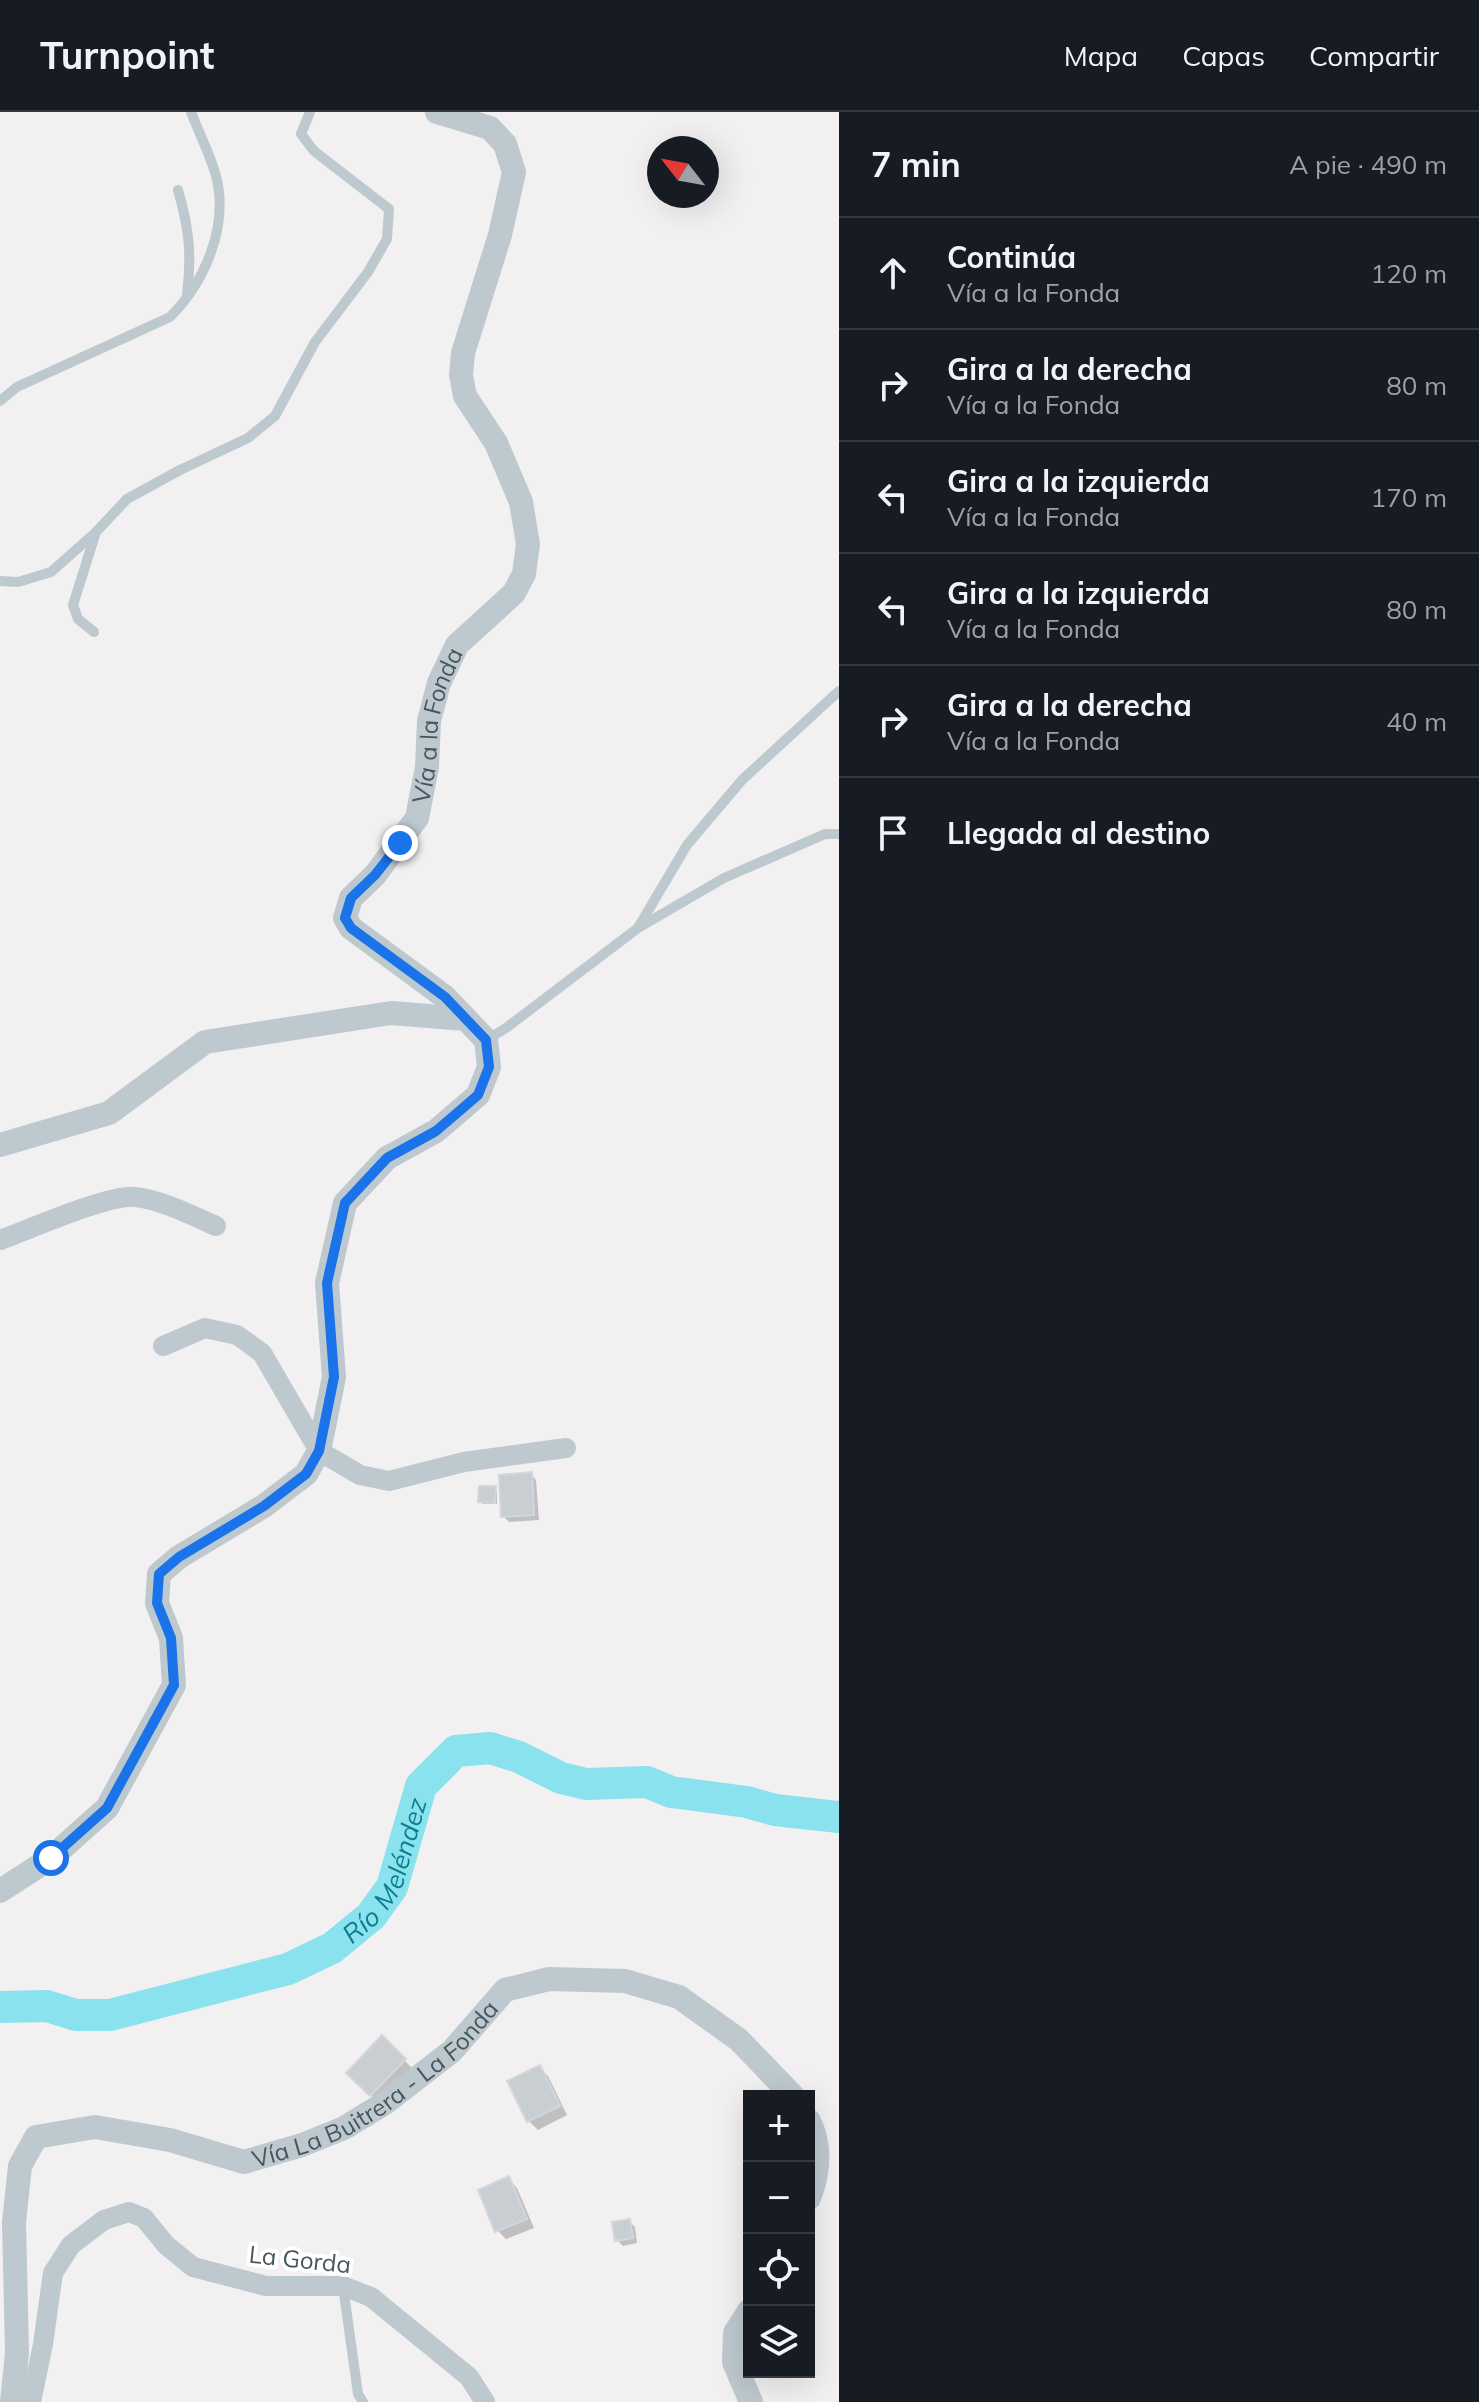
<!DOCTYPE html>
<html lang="es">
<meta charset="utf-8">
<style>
:root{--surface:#171b24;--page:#242831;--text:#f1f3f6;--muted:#9ea1a6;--line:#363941}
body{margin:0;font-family:Mulish,sans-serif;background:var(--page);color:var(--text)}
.controls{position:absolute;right:24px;bottom:24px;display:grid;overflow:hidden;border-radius:0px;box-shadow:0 8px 32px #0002}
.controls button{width:72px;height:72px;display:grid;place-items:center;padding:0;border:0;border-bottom:2px solid var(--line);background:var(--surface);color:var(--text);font:40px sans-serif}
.compass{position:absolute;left:647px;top:24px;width:72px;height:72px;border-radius:50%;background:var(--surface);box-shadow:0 8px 32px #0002;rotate:301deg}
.stop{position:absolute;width:24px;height:24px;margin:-18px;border:6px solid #1a73e8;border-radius:50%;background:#fff}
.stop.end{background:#1a73e8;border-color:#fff;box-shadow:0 2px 8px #0008}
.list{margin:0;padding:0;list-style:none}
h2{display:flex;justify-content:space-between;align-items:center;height:104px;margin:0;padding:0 32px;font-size:34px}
h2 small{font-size:26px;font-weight:400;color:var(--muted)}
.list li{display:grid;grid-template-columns:52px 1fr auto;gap:24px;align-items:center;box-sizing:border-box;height:112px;padding:0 32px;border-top:2px solid var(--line)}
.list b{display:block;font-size:30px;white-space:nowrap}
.list p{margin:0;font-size:26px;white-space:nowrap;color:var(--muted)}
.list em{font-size:26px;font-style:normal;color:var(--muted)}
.icon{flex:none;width:44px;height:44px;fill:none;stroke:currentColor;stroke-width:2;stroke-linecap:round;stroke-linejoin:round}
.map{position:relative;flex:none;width:839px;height:2290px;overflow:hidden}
header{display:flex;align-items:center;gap:48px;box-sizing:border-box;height:112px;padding:0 40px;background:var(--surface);border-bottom:2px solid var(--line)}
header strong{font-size:38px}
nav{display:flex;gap:44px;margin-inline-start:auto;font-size:28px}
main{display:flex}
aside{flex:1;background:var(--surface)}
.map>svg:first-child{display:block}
.shadow{fill:#0003}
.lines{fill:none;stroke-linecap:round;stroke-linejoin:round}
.river{stroke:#8ae2ee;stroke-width:32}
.building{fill:#c9ced2;stroke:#d3d6db;stroke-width:2}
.service{stroke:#bdc9cf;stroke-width:10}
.minor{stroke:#bdc9cf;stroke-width:20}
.tertiary{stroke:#bdc9cf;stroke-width:24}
.route{stroke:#1a73e8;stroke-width:10}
.labels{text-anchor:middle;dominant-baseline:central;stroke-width:8;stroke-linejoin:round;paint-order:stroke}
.street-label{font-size:24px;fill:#47555e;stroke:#fff}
.water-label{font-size:26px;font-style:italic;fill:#0b7f8f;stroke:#fff}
</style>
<header>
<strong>Turnpoint</strong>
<nav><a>Mapa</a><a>Capas</a><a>Compartir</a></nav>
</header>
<main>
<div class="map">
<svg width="839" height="2290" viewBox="0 0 839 2290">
<rect width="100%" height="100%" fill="#f2f0f0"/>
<path class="shadow" d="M531,1362L536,1368L539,1408L509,1410L503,1404Z
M495,1376L497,1379V1392H483L480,1390Z
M382,1926L413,1957L380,1992L349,1961Z
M539,1956L548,1964L567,2003L538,2018L529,2009Z
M508,2067L517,2076L534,2116L506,2127L497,2118Z
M629,2109L635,2115L637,2131L623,2134L617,2128Z"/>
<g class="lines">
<path class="river" id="s1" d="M0,1895L47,1894L76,1903H110L288,1857L332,1836L371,1804L392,1775L421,1674L456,1639L490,1636L519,1645L561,1666L586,1672L647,1670L671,1680L747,1690L775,1698L839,1705"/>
</g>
<path class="building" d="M532,1360L534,1403L501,1405L499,1363Z
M479,1374H496L495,1391L478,1390Z
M382,1923L406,1947L370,1984L346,1961Z
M540,1953L560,1994L527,2010L507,1969Z
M509,2064L527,2107L495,2120L478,2078Z
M630,2107L633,2126L615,2129L612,2110Z"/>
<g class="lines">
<path class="service" d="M178,78C189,116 192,143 187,182
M0,289L17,275L170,205C205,170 229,114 216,64C210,42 199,21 191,0
M0,469L18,470L51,460L95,421L127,387L180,358L248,326L275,304L315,230L368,160L387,127L389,97L314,39L301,22L310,0
M94,520L78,507L73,493L95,423
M639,814L687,733L742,668L839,579
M486,928L506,916L638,816L724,766L825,722H839
M343,2174L358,2282L363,2290"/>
<path class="minor" d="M0,1128C28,1118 109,1082 135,1085C162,1088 191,1103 216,1114
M163,1234L205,1216L237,1223L262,1241L319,1339L360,1363L389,1369L464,1350L566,1336
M31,2290L43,2232L53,2161L71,2133L104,2108L129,2100L144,2106L166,2133L193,2155L266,2174H343L371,2185L469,2265L485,2290"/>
<g class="tertiary">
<path d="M0,1033L109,1001L205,930L391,901L466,907"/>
<path id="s2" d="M0,1779L51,1746L107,1696L174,1573L171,1526L157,1491L159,1462L179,1445L264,1394L306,1362L319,1339L334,1265L327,1171L345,1091L387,1046L436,1019L478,983L489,955L486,928L445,885L351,816L345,806L351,786L375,763L417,706L427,655L429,609L439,571L457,533L514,481L524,462L528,432L521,390L496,331L465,284L461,263L463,241L500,123L514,60L505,32L490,16L437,0"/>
<path d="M809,2009C821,2034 819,2061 809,2086"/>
<path d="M749,2199L735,2221L734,2250L751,2290"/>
<path id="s3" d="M12,2290L17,2241L14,2110L20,2054L36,2025L95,2015L170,2028L244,2050L302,2033L344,2016L385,1991L452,1939L505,1878L549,1867L625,1869L679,1885L739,1928L793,1984"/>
</g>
</g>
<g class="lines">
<path class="route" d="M51,1746L107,1696L174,1573L171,1526L157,1491L159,1462L179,1445L264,1394L306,1362L319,1339L334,1265L327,1171L345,1091L387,1046L436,1019L478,983L489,955L486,928L445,885L351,816L345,806L351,786L375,763L400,731"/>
</g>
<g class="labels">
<g class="street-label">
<text stroke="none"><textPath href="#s2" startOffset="1484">Vía a la Fonda</textPath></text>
<text stroke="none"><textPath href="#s3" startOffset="638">Vía La Buitrera - La Fonda</textPath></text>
<text transform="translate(300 2147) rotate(6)">La Gorda</text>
</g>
<g class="water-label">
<text stroke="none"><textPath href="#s1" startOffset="442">Río Meléndez</textPath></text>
</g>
</g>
</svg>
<div class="controls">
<button>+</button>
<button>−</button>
<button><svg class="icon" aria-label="locate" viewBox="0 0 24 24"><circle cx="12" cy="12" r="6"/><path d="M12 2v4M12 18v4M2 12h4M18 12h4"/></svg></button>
<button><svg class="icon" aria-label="layers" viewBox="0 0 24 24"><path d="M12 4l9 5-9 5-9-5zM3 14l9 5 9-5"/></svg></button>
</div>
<svg class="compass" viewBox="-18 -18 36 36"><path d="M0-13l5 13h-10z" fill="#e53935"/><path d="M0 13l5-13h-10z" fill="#9ea1a6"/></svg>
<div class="stop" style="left:51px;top:1746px"></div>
<div class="stop end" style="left:400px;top:731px"></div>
</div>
<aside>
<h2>7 min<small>A pie · 490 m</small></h2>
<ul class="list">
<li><svg class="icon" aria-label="ahead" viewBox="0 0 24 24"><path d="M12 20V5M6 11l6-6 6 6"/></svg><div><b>Continúa</b><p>Vía a la Fonda</p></div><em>120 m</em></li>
<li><svg class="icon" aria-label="right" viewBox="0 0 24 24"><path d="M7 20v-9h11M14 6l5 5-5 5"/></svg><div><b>Gira a la derecha</b><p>Vía a la Fonda</p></div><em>80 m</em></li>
<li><svg class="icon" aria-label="left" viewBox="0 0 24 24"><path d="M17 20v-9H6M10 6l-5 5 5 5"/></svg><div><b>Gira a la izquierda</b><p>Vía a la Fonda</p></div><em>170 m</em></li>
<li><svg class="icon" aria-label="left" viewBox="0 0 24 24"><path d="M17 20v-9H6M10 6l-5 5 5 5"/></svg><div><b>Gira a la izquierda</b><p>Vía a la Fonda</p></div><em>80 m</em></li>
<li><svg class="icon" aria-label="right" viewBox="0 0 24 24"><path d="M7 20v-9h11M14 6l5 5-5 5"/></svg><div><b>Gira a la derecha</b><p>Vía a la Fonda</p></div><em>40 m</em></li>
<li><svg class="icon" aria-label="arrive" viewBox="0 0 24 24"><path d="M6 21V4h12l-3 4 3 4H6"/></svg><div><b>Llegada al destino</b></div></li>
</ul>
</aside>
</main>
